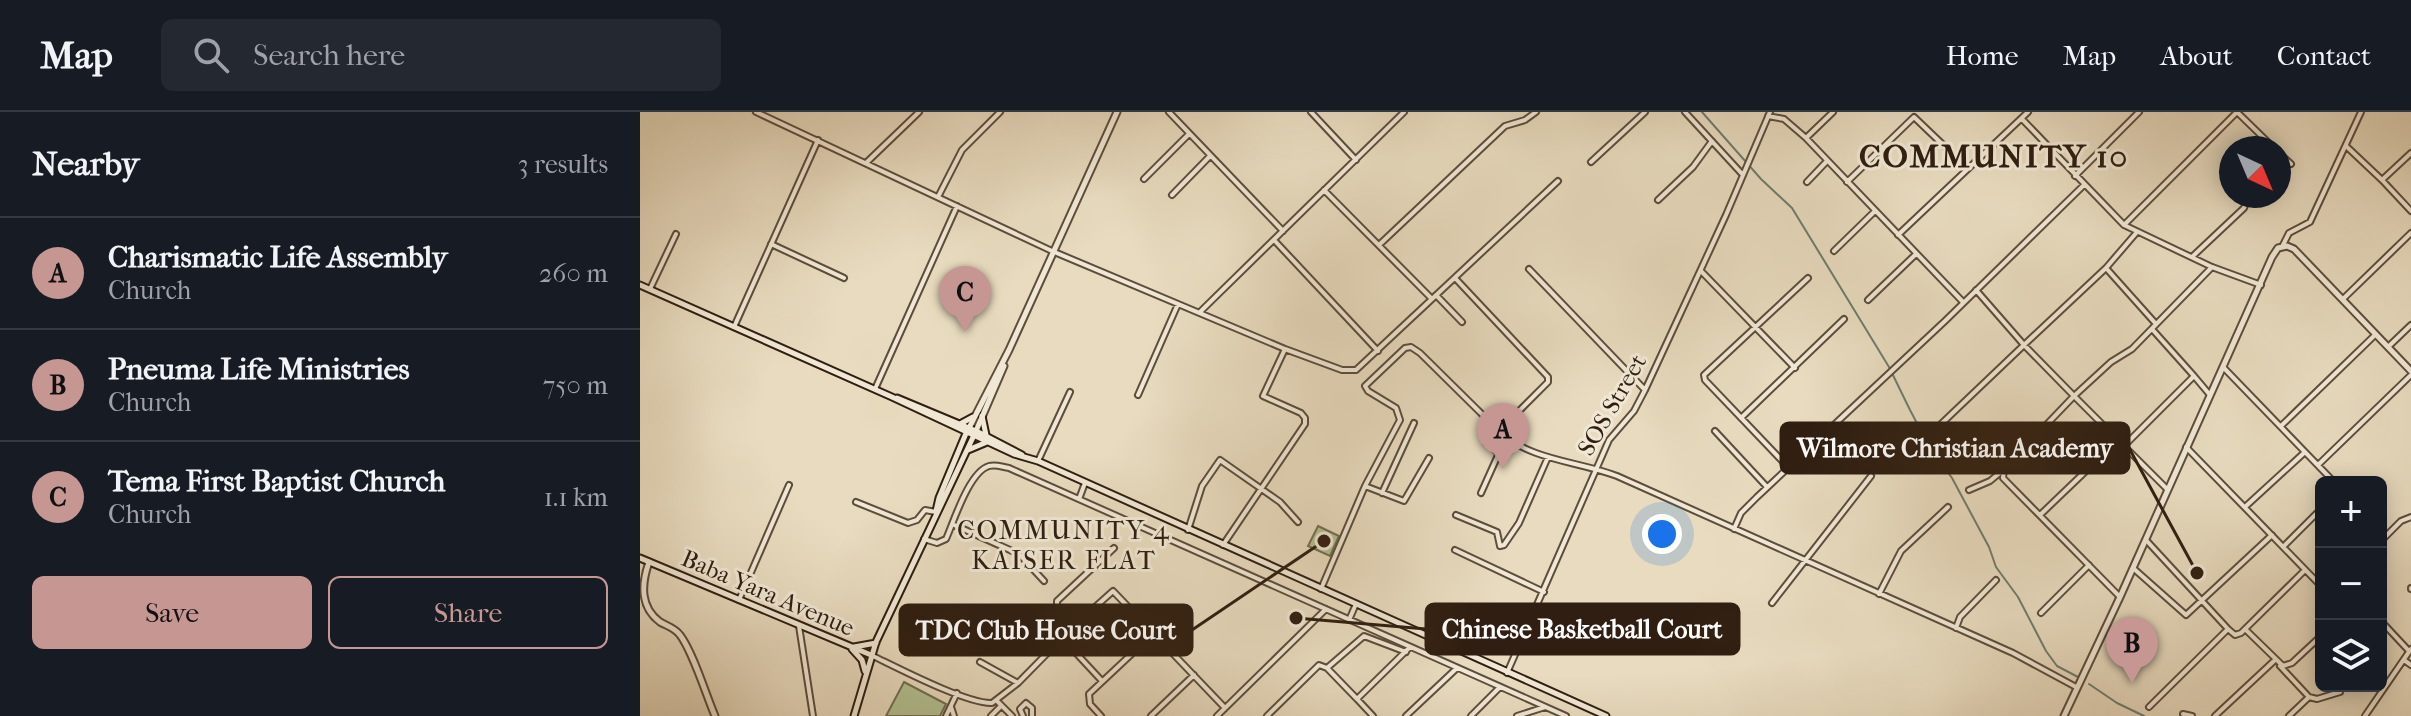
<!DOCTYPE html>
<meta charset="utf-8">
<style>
:root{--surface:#171b24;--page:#242831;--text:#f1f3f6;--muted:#9ea1a6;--line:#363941;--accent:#c59692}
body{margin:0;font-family:"IM FELL French Canon",serif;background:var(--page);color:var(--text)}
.controls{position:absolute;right:24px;bottom:24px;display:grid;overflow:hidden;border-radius:12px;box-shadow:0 4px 20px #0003}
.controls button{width:72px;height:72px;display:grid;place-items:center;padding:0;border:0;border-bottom:2px solid var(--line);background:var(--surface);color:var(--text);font:40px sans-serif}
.compass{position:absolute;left:1579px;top:24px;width:72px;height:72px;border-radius:50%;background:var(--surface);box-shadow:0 4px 20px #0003;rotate:136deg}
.you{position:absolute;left:1022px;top:422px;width:28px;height:28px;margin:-20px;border:6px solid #fff;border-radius:50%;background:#1a73e8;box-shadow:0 0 0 12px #1a73e833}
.badge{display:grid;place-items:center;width:52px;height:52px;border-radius:50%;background:var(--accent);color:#111;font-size:26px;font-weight:700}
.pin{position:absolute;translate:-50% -66px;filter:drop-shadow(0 2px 4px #0008)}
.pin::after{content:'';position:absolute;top:42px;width:28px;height:24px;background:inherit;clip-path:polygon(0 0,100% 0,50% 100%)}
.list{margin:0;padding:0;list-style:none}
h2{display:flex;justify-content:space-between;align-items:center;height:104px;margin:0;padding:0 32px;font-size:34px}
h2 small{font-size:26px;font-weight:400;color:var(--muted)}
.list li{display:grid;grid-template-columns:52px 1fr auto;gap:24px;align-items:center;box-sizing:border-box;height:112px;padding:0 32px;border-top:2px solid var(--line)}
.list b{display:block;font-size:30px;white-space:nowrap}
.list p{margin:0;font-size:26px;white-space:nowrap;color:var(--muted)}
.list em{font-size:26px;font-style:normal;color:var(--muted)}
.actions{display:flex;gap:16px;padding:24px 32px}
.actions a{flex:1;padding:18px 0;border:2px solid var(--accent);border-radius:12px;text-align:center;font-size:28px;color:var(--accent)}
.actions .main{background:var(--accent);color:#111}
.icon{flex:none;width:44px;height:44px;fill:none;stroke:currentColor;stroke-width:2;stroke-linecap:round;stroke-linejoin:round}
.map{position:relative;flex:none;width:1771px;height:604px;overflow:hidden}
header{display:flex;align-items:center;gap:48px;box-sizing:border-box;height:112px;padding:0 40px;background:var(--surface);border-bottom:2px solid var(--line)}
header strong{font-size:38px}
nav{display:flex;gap:44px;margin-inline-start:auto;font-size:28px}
.search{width:560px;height:72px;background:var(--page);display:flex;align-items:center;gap:20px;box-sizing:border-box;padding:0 28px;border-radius:12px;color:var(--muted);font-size:30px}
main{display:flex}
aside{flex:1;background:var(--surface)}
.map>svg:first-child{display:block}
.green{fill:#b3c194;stroke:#717052;stroke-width:2}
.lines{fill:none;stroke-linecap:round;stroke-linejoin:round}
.stream{stroke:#6e7c6f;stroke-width:2}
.minor-casing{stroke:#5d4d3c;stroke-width:8}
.tertiary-casing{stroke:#5d4d3c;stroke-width:9}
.secondary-casing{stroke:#2f1e11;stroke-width:9}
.minor{stroke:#f0e8d5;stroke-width:4}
.tertiary{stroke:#f0e8d5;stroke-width:5}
.secondary{stroke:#f0e8d5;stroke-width:5}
.labels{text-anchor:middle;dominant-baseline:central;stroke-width:6;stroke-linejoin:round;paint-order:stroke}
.street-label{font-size:24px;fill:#2f1e11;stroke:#f0e8d5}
.neighbourhood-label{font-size:26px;letter-spacing:2px;fill:#2f1e11;stroke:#f0e8d5}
.district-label{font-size:32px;font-weight:bold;letter-spacing:2px;fill:#2f1e11;stroke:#f0e8d5}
.leader{fill:none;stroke:#2f1e11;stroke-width:3}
.callout-dot{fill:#2f1e11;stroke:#f0e8d5;stroke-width:3}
.callout{fill:#2f1e11;stroke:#2f1e11;stroke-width:3}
.callout-label{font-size:26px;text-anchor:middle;font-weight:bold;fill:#fff}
</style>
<header>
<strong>Map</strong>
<div class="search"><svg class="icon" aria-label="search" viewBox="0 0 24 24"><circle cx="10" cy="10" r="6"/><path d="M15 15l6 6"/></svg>Search here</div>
<nav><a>Home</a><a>Map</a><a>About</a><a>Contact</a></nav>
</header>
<main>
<aside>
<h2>Nearby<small>3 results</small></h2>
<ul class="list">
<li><span class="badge">A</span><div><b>Charismatic Life Assembly</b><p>Church</p></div><em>260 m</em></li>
<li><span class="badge">B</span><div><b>Pneuma Life Ministries</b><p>Church</p></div><em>750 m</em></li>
<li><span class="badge">C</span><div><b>Tema First Baptist Church</b><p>Church</p></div><em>1.1 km</em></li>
</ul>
<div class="actions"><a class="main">Save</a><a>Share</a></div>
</aside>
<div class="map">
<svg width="1771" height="604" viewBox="0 0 1771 604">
<rect width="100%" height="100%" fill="#e8dbbf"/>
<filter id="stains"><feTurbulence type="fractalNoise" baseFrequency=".0025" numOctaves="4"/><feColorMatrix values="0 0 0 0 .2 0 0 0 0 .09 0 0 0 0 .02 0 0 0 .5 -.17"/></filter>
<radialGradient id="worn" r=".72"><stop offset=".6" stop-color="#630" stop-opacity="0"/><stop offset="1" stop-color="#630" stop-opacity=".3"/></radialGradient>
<path class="green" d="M678,414L699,424L690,444L668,434Z
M264,570L306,592L300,604H246Z"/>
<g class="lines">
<path class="stream" d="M1062,0L1121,67L1152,96L1249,255L1270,298L1289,334L1312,366L1349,435L1356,455L1378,485L1406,539L1417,554L1438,565
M1449,572L1477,591L1504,604"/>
<g class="minor-casing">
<path id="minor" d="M116,0L412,139L645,237L702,258H716L792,187L684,78
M529,0L643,119
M671,0L716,48
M1045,0L1103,63
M1597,0L1634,36
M1128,4L1144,7L1166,26L1323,190
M1382,7L1484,113L1572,155L1621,173
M1166,26L1193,0
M1706,34L1742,68L1771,41
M1639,41L1651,52
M951,50L1005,0
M226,51L279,0
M1435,64L1499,0
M504,67L549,22
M1742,68L1771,99
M1167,70L1187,49
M1207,70L1274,5L1321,50
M532,83L570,44
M298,85L322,38L360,0
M1018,88L1053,55L1072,29
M1484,113L1597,0
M1258,123L1388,0
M634,128L738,239
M131,132L204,166
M739,133L865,14L885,8L896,0
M1643,133L1649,121L1670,110L1721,0
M1194,139L1235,99
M1552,145L1604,96L1609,84
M1466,156L1516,212
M889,157L1005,278
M1061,159L1155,256
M815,166L908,265V270L859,319C891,349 938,349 977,364L1373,541L1436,575
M10,177L36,122
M1336,178L1384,233L1466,156L1497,120
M796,183L822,210
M792,187L918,69
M1703,187L1771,121
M1228,188L1276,142
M560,200L764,0
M94,215L178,28
M1512,217L1554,264
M1748,235L1771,213
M1583,255L1694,370
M235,277L317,94
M498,283L538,192
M1101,306L1204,207
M852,313L846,331L859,341
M1299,314L1384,233L1434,284L1471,250L1492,237L1572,155
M1641,314L1735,223
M1075,319L1127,375
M1546,335L1681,474
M398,349L430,280
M1678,353L1771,263
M1148,355L1065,268L1064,263L1168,166
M725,374L764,389L789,346
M1329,378L1350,369L1362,359
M742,381L774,311
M841,381L859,341L876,334
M439,387L445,371
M216,390L268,411L277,408L285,398L296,400
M1605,395L1665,340
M816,403L857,420L860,434L864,433L879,411L908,345
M1400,403L1448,357L1471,347L1554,264L1570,283
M312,412L379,442L404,469
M1094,417L1101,401L1117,385L1305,209L1444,73
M548,418L562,374L580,348L640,390L658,410
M284,427L297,431L306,427C314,409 329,360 349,354C356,352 362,355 369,356L926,604
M1506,428L1588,517
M1741,429L1761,409L1771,405
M583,433L665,312V306L661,301L623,284L645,237
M1644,434L1681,397
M815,438L904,480
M1493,456L1546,503L1632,423
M681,477L725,374L760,308L756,296L728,279L725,274L765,236L771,235L780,241L859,319
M1771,477V476
M1239,482L1261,439L1308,395
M1480,485L1363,366L1364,357L1434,284L1527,377
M99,488L149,373
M1132,491L1231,364
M1401,501L1449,453
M709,508L716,492
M1741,509L1769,539
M435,513L417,493V489L474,436
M159,514L173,604
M1316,516L1320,505L1356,468
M1605,517L1643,554L1652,551L1681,524
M422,526L462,569
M233,544C258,556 327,592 352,591L378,571L435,513L473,479L585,596
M1764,548L1771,553
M340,550L378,571
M1640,554L1669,585L1649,604
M687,556L724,524L766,540
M867,561L969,328L994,299L1005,278L1086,103L1130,0
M1669,585L1677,587L1700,580
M717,587L733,604
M357,589L372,604
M311,595L314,604
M1509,595L1588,517L1595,523L1601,521L1665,458
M1543,602L1552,604
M306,604L317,581
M351,604L361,594
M383,604L380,597L386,591L392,596V604
M461,604L450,592L449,582L514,521
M511,604L554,563
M577,604L686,497
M627,604L679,553L687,556L717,587L770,535
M766,604L817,556
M831,604L860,575
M877,604L905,595
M1575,604L1635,548
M1725,604L1771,537"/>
</g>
<g class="tertiary-casing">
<path id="tertiary" d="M329,316L369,238L477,0
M336,319L364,254
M9,450C1,473 0,495 20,510C27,514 35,516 40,523C53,540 66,583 75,604
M1424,604L1480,485L1632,145L1638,136L1647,134L1654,137L1771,259"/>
</g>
<g class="secondary-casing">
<path id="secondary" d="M0,173L252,285L374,342L398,349L966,604
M257,286L336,319L382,343
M342,304L346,323
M320,312L333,305
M328,338L347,330
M296,399L299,386L327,319
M0,446L231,543
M214,535L236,531
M212,537L222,548L225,559
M214,604L236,530L336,319"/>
</g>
<use href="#minor" class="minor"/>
<use href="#tertiary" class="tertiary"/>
<use href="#secondary" class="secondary"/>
</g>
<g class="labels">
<g class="street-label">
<text transform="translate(972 293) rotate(-60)">SOS Street</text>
<text transform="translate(128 481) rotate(23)">Baba Yara Avenue</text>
</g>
<g class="neighbourhood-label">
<text x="424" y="418">COMMUNITY 4<tspan x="424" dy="30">KAISER FLAT</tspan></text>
</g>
<g class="district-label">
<text x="1354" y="44">COMMUNITY 10</text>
</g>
</g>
<path class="leader" d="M1557 461L1489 336M656 506L786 517M684 429L552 518"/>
<g class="callout-dot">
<circle cx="1557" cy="461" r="8"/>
<circle cx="656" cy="506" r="8"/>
<circle cx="684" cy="429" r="8"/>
</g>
<g class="callout">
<rect x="1141" y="311" width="348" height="50" rx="8"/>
<rect x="786" y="492" width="313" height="50" rx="8"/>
<rect x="260" y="493" width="292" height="50" rx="8"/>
</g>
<g class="callout-label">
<text x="1315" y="345">Wilmore Christian Academy</text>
<text x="942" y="526">Chinese Basketball Court</text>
<text x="406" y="527">TDC Club House Court</text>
</g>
<rect width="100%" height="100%" filter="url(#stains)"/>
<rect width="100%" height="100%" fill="url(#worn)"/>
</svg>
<div class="controls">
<button>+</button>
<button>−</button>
<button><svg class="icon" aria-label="layers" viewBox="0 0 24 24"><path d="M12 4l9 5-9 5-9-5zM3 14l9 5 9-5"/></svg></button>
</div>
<svg class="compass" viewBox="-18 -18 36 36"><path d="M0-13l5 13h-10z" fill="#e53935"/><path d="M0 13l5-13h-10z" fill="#9ea1a6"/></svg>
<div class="you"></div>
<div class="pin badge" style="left:863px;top:357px">A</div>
<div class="pin badge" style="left:1492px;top:571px">B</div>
<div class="pin badge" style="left:325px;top:220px">C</div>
</div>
</main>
